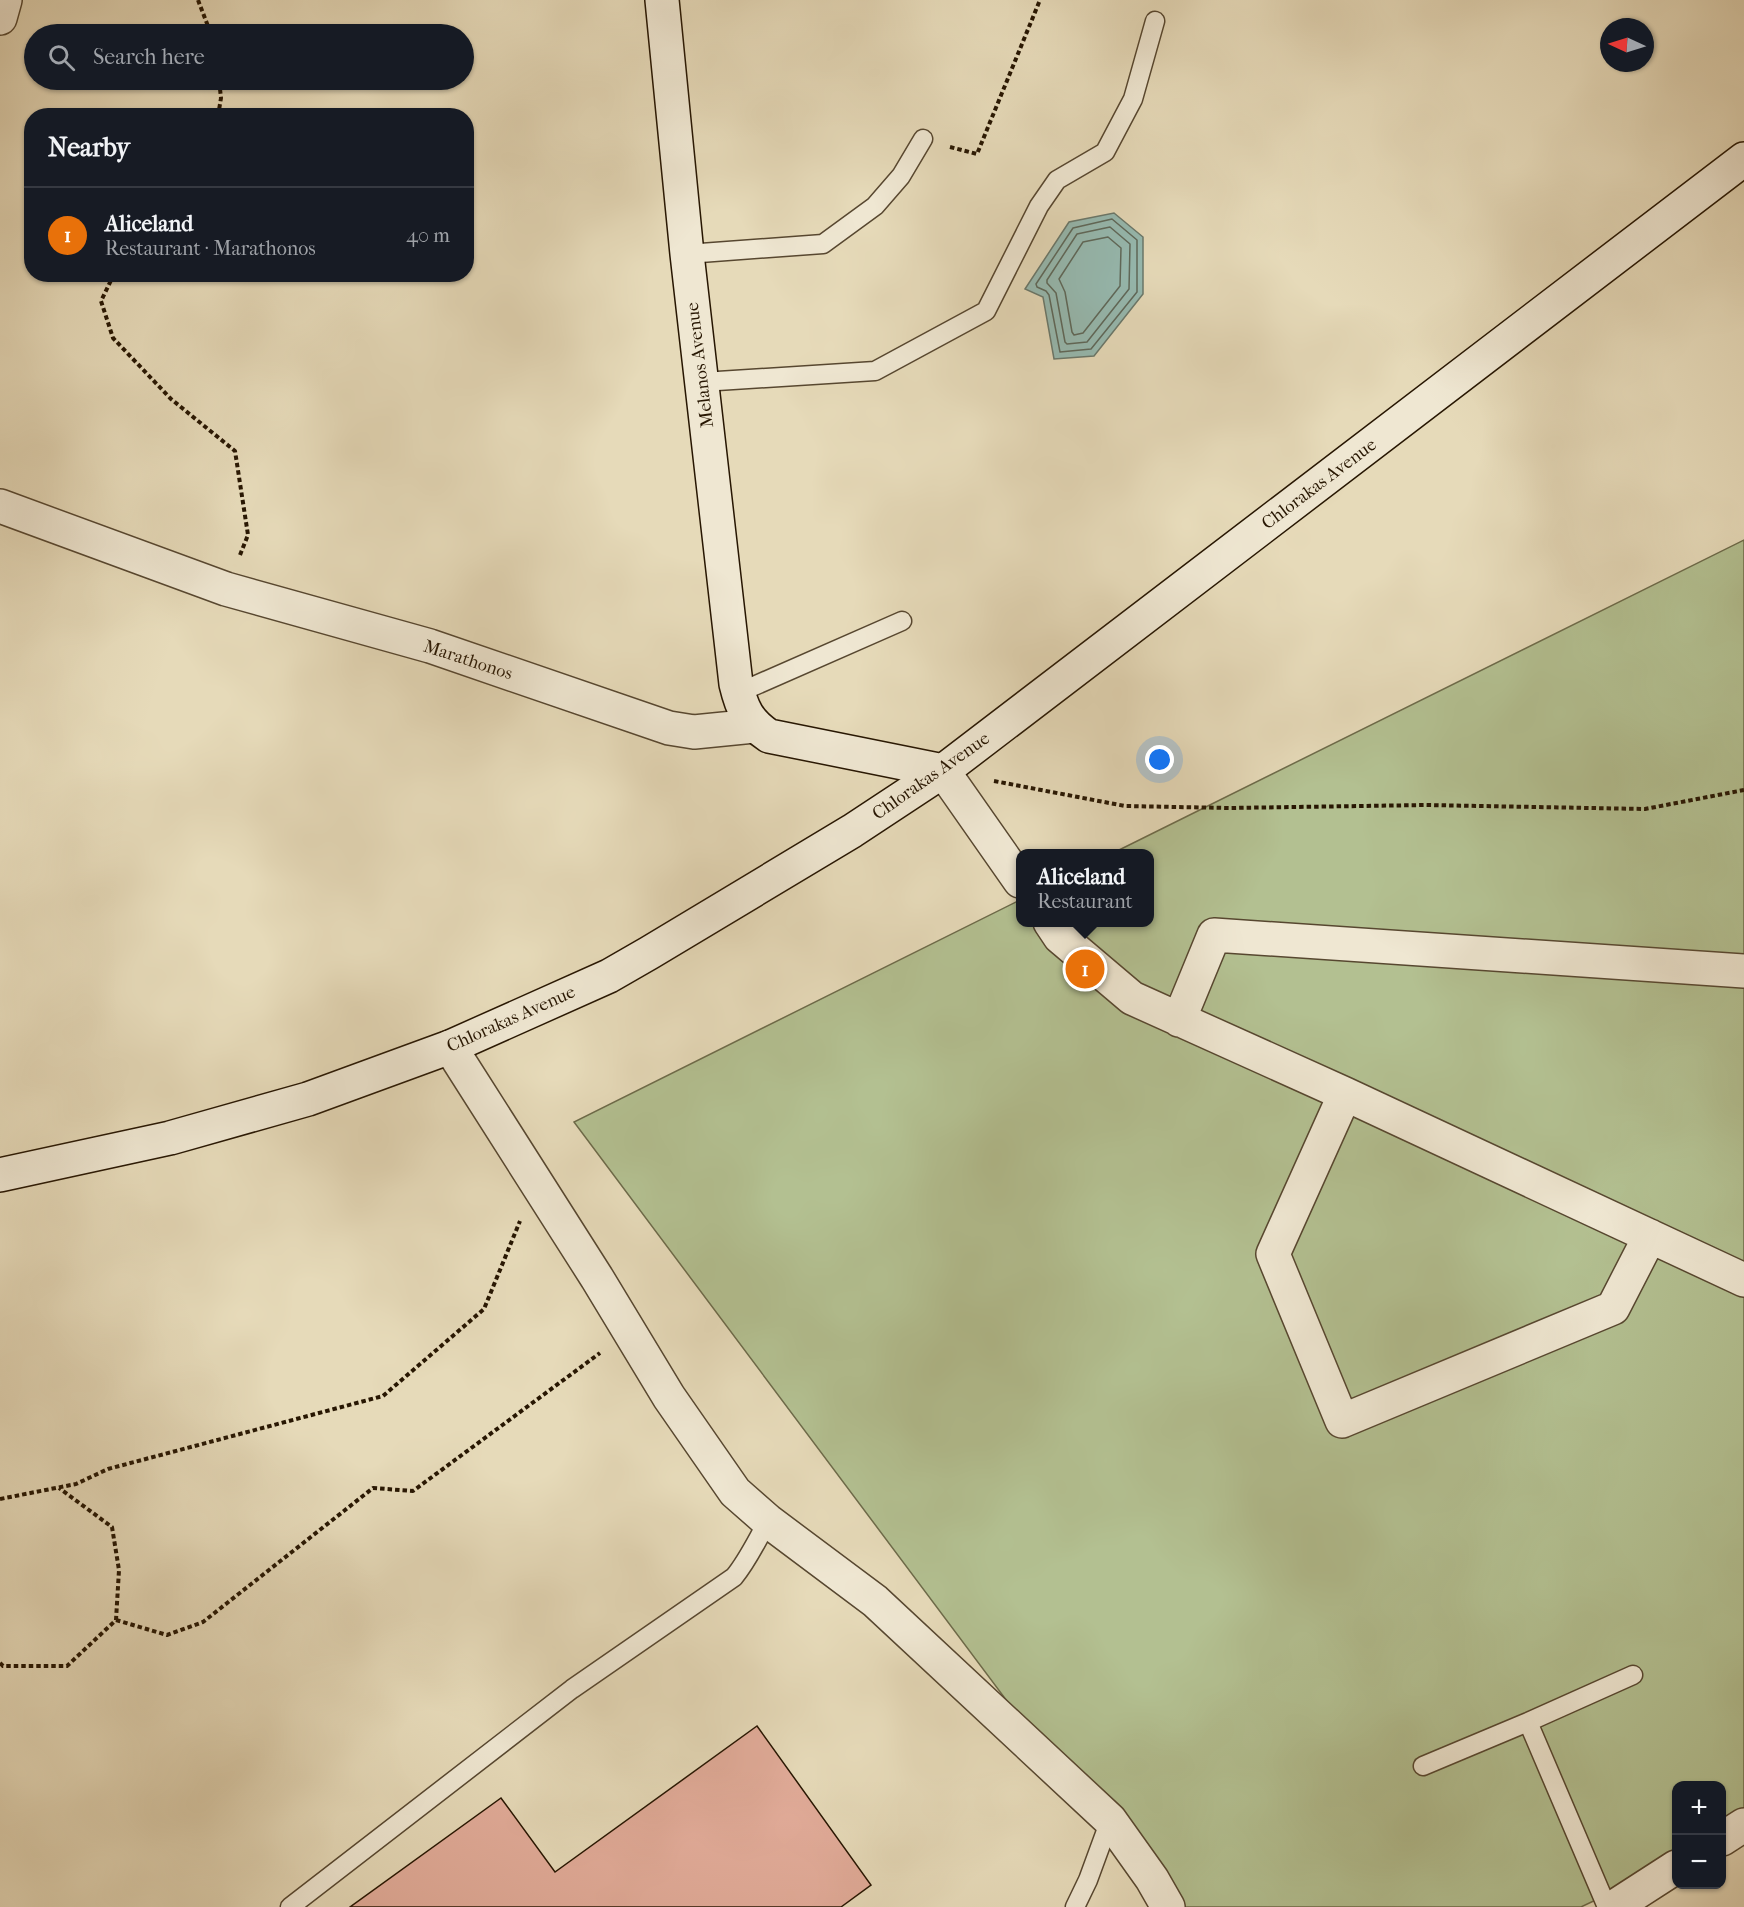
<!DOCTYPE html>
<meta charset="utf-8">
<style>
:root{--surface:#171b24;--page:#242831;--text:#f1f3f6;--muted:#9ea1a6;--line:#363941;--accent:#d93025}
body{margin:0;font-family:"IM FELL French Canon",serif;background:var(--page);color:var(--text)}
.controls{position:absolute;right:18px;bottom:18px;display:grid;overflow:hidden;border-radius:12px;box-shadow:0 2px 4px #0004}
.controls button{width:54px;height:54px;display:grid;place-items:center;padding:0;border:0;border-bottom:2px solid var(--line);background:var(--surface);color:var(--text);font:30px sans-serif}
.compass{position:absolute;left:1600px;top:18px;width:54px;height:54px;border-radius:50%;background:var(--surface);box-shadow:0 2px 4px #0004;rotate:274deg}
.you{position:absolute;left:1160px;top:760px;width:21px;height:21px;margin:-15px;border:4px solid #fff;border-radius:50%;background:#1a73e8;box-shadow:0 0 0 9px #1a73e833}
.badge{display:grid;place-items:center;width:39px;height:39px;border-radius:50%;background:var(--accent);color:#fff;font-size:20px;font-weight:700}
.pin{position:absolute;translate:-50% -50%;border:3px solid #fff;box-shadow:0 2px 6px #0006}
.popup{position:absolute;left:1016px;top:849px;width:138px;height:78px;box-sizing:border-box;display:grid;place-content:center;border-radius:12px;background:var(--surface);filter:drop-shadow(0 2px 4px #0005);font-size:20px;white-space:nowrap;color:var(--muted)}
.popup b{font-size:22px;color:var(--text)}
.popup::after{content:'';position:absolute;left:50%;top:100%;margin-left:-12px;border:12px solid transparent;border-top-color:var(--surface)}
.list{margin:0;padding:0;list-style:none}
h2{display:flex;justify-content:space-between;align-items:center;height:78px;margin:0;padding:0 24px;font-size:26px}
h2 small{font-size:20px;font-weight:400;color:var(--muted)}
.list li{display:grid;grid-template-columns:39px 1fr auto;gap:18px;align-items:center;box-sizing:border-box;height:96px;padding:0 24px;border-top:2px solid var(--line)}
.list b{display:block;font-size:22px;white-space:nowrap}
.list p{margin:0;font-size:20px;white-space:nowrap;color:var(--muted)}
.list em{font-size:20px;font-style:normal;color:var(--muted)}
.icon{flex:none;width:33px;height:33px;fill:none;stroke:currentColor;stroke-width:2;stroke-linecap:round;stroke-linejoin:round}
.map{position:relative;flex:none;width:1744px;height:1907px;overflow:hidden}
.search{position:absolute;background:var(--surface);box-shadow:0 2px 4px #0004;left:24px;top:24px;width:450px;height:66px;display:flex;align-items:center;gap:15px;box-sizing:border-box;padding:0 21px;border-radius:33px;color:var(--muted);font-size:22px}
.panel{position:absolute;background:var(--surface);box-shadow:0 2px 4px #0004;left:24px;top:108px;width:450px;height:174px;border-radius:24px}
.map>svg:first-child{display:block}
.green{fill:#b3c091;stroke:#6d6b4a;stroke-width:1.5}
.water{fill:#96bab1;stroke:#6a786b;stroke-width:1.5}
.lines{fill:none;stroke-linecap:round;stroke-linejoin:round}
.shore{stroke:#5e685a;stroke-width:1.5}
.building{fill:#e2ac9a;stroke:#271602;stroke-width:1.5}
.lane-casing{stroke:#574730;stroke-width:21}
.street-casing{stroke:#574730;stroke-width:36}
.secondary-casing{stroke:#271602;stroke-width:36}
.path{stroke:#271602;stroke-width:4;stroke-dasharray:4.5 3;stroke-linecap:butt}
.lane{stroke:#efe7d2;stroke-width:18}
.street{stroke:#efe7d2;stroke-width:33}
.secondary{stroke:#efe7d2;stroke-width:33}
.labels{text-anchor:middle;dominant-baseline:central;stroke-width:4.5;stroke-linejoin:round;paint-order:stroke}
.street-label{font-size:18px;fill:#271602;stroke:#efe7d2}
</style>
<div class="map">
<svg width="1744" height="1907" viewBox="0 0 1744 1907">
<rect width="100%" height="100%" fill="#e6dab9"/>
<filter id="stains"><feTurbulence type="fractalNoise" baseFrequency=".00333" numOctaves="4"/><feColorMatrix values="0 0 0 0 .2 0 0 0 0 .09 0 0 0 0 .02 0 0 0 .5 -.17"/></filter>
<radialGradient id="worn" r=".72"><stop offset=".6" stop-color="#630" stop-opacity="0"/><stop offset="1" stop-color="#630" stop-opacity=".3"/></radialGradient>
<path class="green" d="M1744,540V1831L1722,1841V1786H1676V1862L1581,1907H1161L574,1122L1020,900V922H1150V854L1113,853Z"/>
<path class="water" d="M1114,213L1143,237V294L1094,356L1054,359L1043,297L1025,289L1069,222Z"/>
<g class="lines">
<path class="shore" d="M1112,219L1137,240V292L1091,349L1060,352L1049,295L1046,291L1037,287L1036,284L1073,228Z
M1110,227L1130,244L1129,289L1087,342L1067,344L1065,342L1056,293L1047,283V280L1077,234Z
M1108,237L1121,248L1120,286L1083,333L1074,335L1072,332L1065,292L1059,279L1083,242Z"/>
</g>
<path class="building" d="M757,1726L871,1885L841,1907H350L501,1798L555,1872Z"/>
<g class="lines">
<g class="lane-casing">
<path id="lane" d="M687,254L823,244L875,206L901,176L923,139
M702,382L875,371L986,311L1039,206L1057,180L1105,152L1133,99L1155,21
M738,693L902,621
M1528,1722L1607,1907
M1423,1766L1528,1722L1633,1675
M290,1907L572,1689L734,1577C748,1560 757,1540 768,1521
M1075,1907L1088,1880L1110,1820"/>
</g>
<g class="street-casing">
<path id="street" d="M0,18L5,0
M0,506L226,589L430,646L669,728L694,732L754,726
M943,771L1020,881
M1050,922L1060,937L1132,998L1345,1094L1744,1280
M1179,1020L1214,935L1744,971
M450,1047L597,1278L669,1397L735,1492L768,1521L875,1601L1110,1820L1152,1879L1168,1907
M1345,1094L1273,1254L1342,1421L1613,1308L1650,1236
M1722,1839L1744,1825
M1614,1907L1676,1867"/>
</g>
<g class="secondary-casing">
<path id="secondary" d="M662,0L687,254L736,684C742,709 748,722 769,736L943,771
M0,1175L170,1138L308,1099L450,1047L609,976L649,953L852,831L943,771L1744,159"/>
</g>
<path class="path" d="M198,0L211,34
M218,116L221,98L219,80
M950,147L977,154L1040,0
M114,274L101,301L113,338L171,399L235,451L248,535L240,555
M994,781L1125,806L1229,808L1426,805L1645,809L1744,790
M0,1499L76,1484L108,1469L383,1396L484,1309L520,1221
M116,1620L167,1635L203,1622L373,1488L413,1491L600,1353
M0,1663L3,1666H67L116,1620L119,1570L112,1527L59,1488"/>
<use href="#lane" class="lane"/>
<use href="#street" class="street"/>
<use href="#secondary" class="secondary"/>
</g>
<g class="labels">
<g class="street-label">
<text transform="translate(700 365) rotate(-97)">Melanos Avenue</text>
<text transform="translate(1319 484) rotate(-37)">Chlorakas Avenue</text>
<text transform="translate(468 660) rotate(18)">Marathonos</text>
<text transform="translate(931 776) rotate(-35)">Chlorakas Avenue</text>
<text transform="translate(511 1019) rotate(-24)">Chlorakas Avenue</text>
</g>
</g>
<rect width="100%" height="100%" filter="url(#stains)"/>
<rect width="100%" height="100%" fill="url(#worn)"/>
</svg>
<div class="controls">
<button>+</button>
<button>−</button>
</div>
<svg class="compass" viewBox="-18 -18 36 36"><path d="M0-13l5 13h-10z" fill="#e53935"/><path d="M0 13l5-13h-10z" fill="#9ea1a6"/></svg>
<div class="you"></div>
<div class="pin badge" style="left:1085px;top:969px;background:#e8710a">1</div>
<div class="popup"><b>Aliceland</b>Restaurant</div>
<div class="search"><svg class="icon" aria-label="search" viewBox="0 0 24 24"><circle cx="10" cy="10" r="6"/><path d="M15 15l6 6"/></svg>Search here</div>
<section class="panel">
<h2>Nearby<small></small></h2>
<ul class="list">
<li><span class="badge" style="background:#e8710a">1</span><div><b>Aliceland</b><p>Restaurant · Marathonos</p></div><em>40 m</em></li>
</ul>
</section>
</div>
